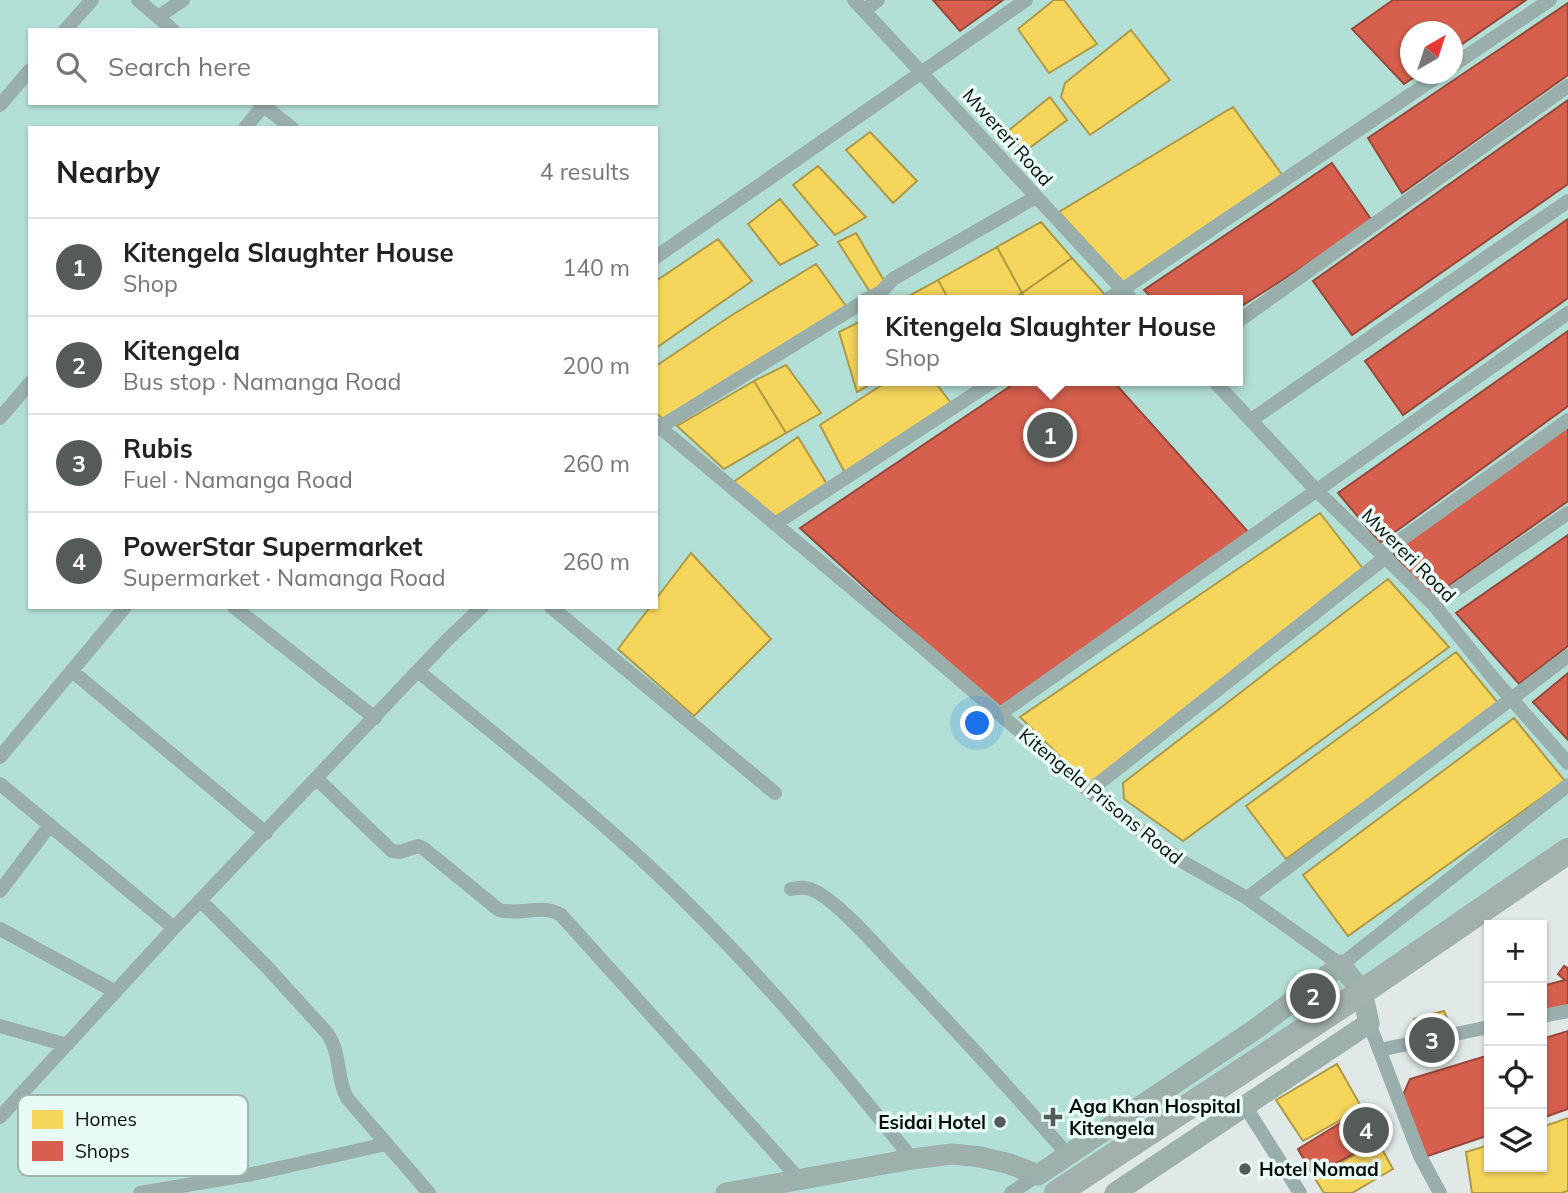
<!DOCTYPE html>
<meta charset="utf-8">
<style>
:root{--surface:#fff;--page:#f6f6f6;--text:#222;--muted:#767676;--line:#e0e0e0;--accent:#545b59}
body{margin:0;font-family:Mulish,sans-serif;background:var(--page);color:var(--text)}
.controls{position:absolute;right:21px;bottom:21px;display:grid;overflow:hidden;border-radius:0px;box-shadow:0 2px 5px #0004}
.controls button{width:63px;height:63px;display:grid;place-items:center;padding:0;border:0;border-bottom:2px solid var(--line);background:var(--surface);color:var(--text);font:35px sans-serif}
.compass{position:absolute;left:1400px;top:21px;width:63px;height:63px;border-radius:50%;background:var(--surface);box-shadow:0 2px 5px #0004;rotate:39deg}
.you{position:absolute;left:978px;top:724px;width:24px;height:24px;margin:-18px;border:5px solid #fff;border-radius:50%;background:#1a73e8;box-shadow:0 0 0 10px #1a73e833}
.badge{display:grid;place-items:center;width:46px;height:46px;border-radius:50%;background:var(--accent);color:#fff;font-size:23px;font-weight:700}
.pin{position:absolute;translate:-50% -50%;border:4px solid #fff;box-shadow:0 2px 7px #0006}
.popup{position:absolute;left:858px;top:295px;width:385px;height:91px;box-sizing:border-box;display:grid;place-content:center;border-radius:0px;background:var(--surface);filter:drop-shadow(0 2px 5px #0005);font-size:23px;white-space:nowrap;color:var(--muted)}
.popup b{font-size:26px;color:var(--text)}
.popup::after{content:'';position:absolute;left:50%;top:100%;margin-left:-14px;border:14px solid transparent;border-top-color:var(--surface)}
.list{margin:0;padding:0;list-style:none}
h2{display:flex;justify-content:space-between;align-items:center;height:91px;margin:0;padding:0 28px;font-size:30px}
h2 small{font-size:23px;font-weight:400;color:var(--muted)}
.list li{display:grid;grid-template-columns:46px 1fr auto;gap:21px;align-items:center;box-sizing:border-box;height:98px;padding:0 28px;border-top:2px solid var(--line)}
.list b{display:block;font-size:26px;white-space:nowrap}
.list p{margin:0;font-size:23px;white-space:nowrap;color:var(--muted)}
.list em{font-size:23px;font-style:normal;color:var(--muted)}
.icon{flex:none;width:38px;height:38px;fill:none;stroke:currentColor;stroke-width:2;stroke-linecap:round;stroke-linejoin:round}
.map{position:relative;flex:none;width:1568px;height:1193px;overflow:hidden}
.search{position:absolute;background:var(--surface);box-shadow:0 2px 5px #0004;left:28px;top:28px;width:630px;height:77px;display:flex;align-items:center;gap:18px;box-sizing:border-box;padding:0 24px;border-radius:0px;color:var(--muted);font-size:26px}
.panel{position:absolute;background:var(--surface);box-shadow:0 2px 5px #0004;left:28px;top:126px;width:630px;height:483px;border-radius:0px}
.map>svg:first-child{display:block}
.green{fill:#b3e0d6;fill-rule:evenodd}
.homes{fill:#f6d55c;stroke:#af9944;stroke-width:2}
.shops{fill:#d6604d;stroke:#98473a;stroke-width:2}
.lines{fill:none;stroke-linecap:round;stroke-linejoin:round}
.street{stroke:#9aafac;stroke-width:14}
.secondary{stroke:#9db0ac;stroke-width:21}
.highway{stroke:#a2b1ae;stroke-width:26}
.poi-dot{fill:#545b59;stroke:#e9fbf6;stroke-width:2.5}
.labels{text-anchor:middle;dominant-baseline:central;stroke-width:7;stroke-linejoin:round;paint-order:stroke}
.street-label{font-size:19px;fill:#090e0d;stroke:#e9fbf6}
.poi-label{font-size:19px;font-weight:bold;fill:#090e0d;stroke:#e9fbf6;text-anchor:start}
.key{fill:#e9fbf6;stroke:#a6b4b0;stroke-width:2}
.key-label{font-size:19px;fill:#090e0d}
</style>
<div class="map">
<svg width="1568" height="1193" viewBox="0 0 1568 1193">
<rect width="100%" height="100%" fill="#e0e9e7"/>
<path class="green" d="M0,0H1568V851L1055,1193H0ZM30,30H656V103H30ZM1410,32H1452V74H1410ZM30,128H656V607H30ZM863,300H1237V381H863Z"/>
<path class="homes" d="M1054,0H1064L1097,44L1049,73L1018,29Z
M1131,30L1170,80L1090,135L1061,97L1065,83Z
M1050,97L1067,120L1024,152L1008,131Z
M1233,107L1283,176L1124,283L1059,212Z
M870,132L917,181L893,203L846,150Z
M818,166L866,217L835,235L793,185Z
M780,199L818,245L780,265L748,224Z
M1041,222L1072,258L1022,293L997,247Z
M856,233L886,284L870,292L838,242Z
M718,239L752,281L656,348V281Z
M997,247L1022,293L1011,300H949L938,280Z
M1072,258L1107,297L1102,300H1027L1022,293Z
M816,264L846,306L666,421L656,413V366L732,315Z
M938,280L949,300H906L905,298Z
M863,320V381H876L857,392L839,332Z
M786,365L821,413L786,433L754,381Z
M754,381L786,433L724,469L677,426Z
M888,381H934L951,403L846,475L820,425Z
M798,437L828,486L777,521L732,483Z
M1320,513L1364,570L1091,787L1020,717Z
M691,553L771,639L694,716L618,649L650,607H656V599Z
M1388,579L1449,647L1183,841L1124,799L1123,783Z
M1456,652L1499,704L1286,859L1246,806Z
M1514,718L1565,781L1348,936L1303,875Z
M1444,1011L1451,1027L1420,1038L1414,1019Z
M1337,1064L1362,1108L1303,1141L1276,1100Z
M1568,1118V1191L1561,1193H1472L1466,1152L1489,1145V1167H1542V1127Z
M1378,1142L1393,1169L1352,1193H1324L1314,1177Z"/>
<path class="shops" d="M933,0H1003L960,31Z
M1393,0H1526L1452,51V32H1410V74H1419L1404,84L1352,29Z
M1568,3V75L1402,193L1368,138Z
M1568,100V184L1352,335L1313,281Z
M1332,163L1373,222L1237,309V300H1154L1144,290Z
M1568,219V298L1403,415L1365,361Z
M1568,331V406L1380,543L1338,493Z
M1018,381H1113L1250,534L1000,711L800,528Z
M1568,423V501L1431,598L1390,550Z
M1568,535V646L1519,684L1456,613Z
M1568,673V740L1533,702Z
M1564,966L1568,968V1007L1544,1013L1542,986L1565,980L1558,974Z
M1568,1031V1109L1542,1118V1039Z
M1489,1055V1135L1425,1157L1403,1095L1410,1079Z
M1360,1111L1375,1142L1313,1176L1298,1149Z"/>
<g class="lines">
<path class="street" d="M138,0L173,30
M854,0L1132,300
M864,11L878,0
M158,17L183,0
M65,30L92,0
M1452,66L1550,0
M260,103L292,128
M0,105L30,70
M245,128L263,106
M656,257L1026,0
M865,300L881,292L893,279L1036,197
M1107,300L1441,74
M1237,322L1568,86
M1214,381L1316,490L1434,605L1493,678L1568,763
M0,418L30,383
M1251,420L1568,201
M656,424L915,641L1089,791L1183,862L1247,898L1341,965L1568,785
M660,427L863,302
M775,524L994,381
M1381,554L1568,420
M1434,605L1568,513
M234,607L375,718
M551,607L775,793
M72,671L266,833
M418,671C508,746 602,818 684,900C766,981 841,1069 912,1159
M1000,714L1568,313
M0,757L125,607
M317,779L392,851L400,852L418,846L423,848L499,910C521,916 541,903 561,915L800,1180
M0,784L174,928
M1089,791L1386,557
M791,889C801,887 808,887 817,892C844,908 876,946 898,969C956,1030 1013,1092 1068,1155
M0,891L50,825
M1247,898L1568,656
M201,901L266,966L328,1034C341,1054 336,1077 347,1098L429,1193
M0,929L116,992
M1542,1016L1568,1011
M1369,1023L1420,1156L1440,1193
M0,1026L67,1045
M1379,1050L1489,1027
M1245,1106L1300,1193
M0,1117L174,928L448,639L482,607
M140,1193L252,1174L386,1144
M1011,1193L1038,1175"/>
<path class="secondary" d="M726,1193L912,1159L952,1154L981,1157L1010,1164L1038,1175L1257,1028L1341,965L1362,992L1369,1023L1115,1193"/>
<path class="highway" d="M1057,1193L1362,992L1568,851"/>
</g>
<g class="poi-dot">
<path d="M1049.5 1106.5h7v7h7v7h-7v7h-7v-7h-7v-7h7z"/>
<circle cx="1000" cy="1122" r="7"/>
<circle cx="1245" cy="1169" r="7"/>
</g>
<g class="labels">
<g class="street-label">
<text transform="translate(1008 137) rotate(48)">Mwereri Road</text>
<text transform="translate(1409 555) rotate(45)">Mwereri Road</text>
<text transform="translate(1101 796) rotate(39)">Kitengela Prisons Road</text>
</g>
<g class="poi-label">
<text x="1069" y="1106">Aga Khan Hospital<tspan x="1069" dy="22">Kitengela</tspan></text>
<text x="986" y="1122" text-anchor="end">Esidai Hotel</text>
<text x="1259" y="1169">Hotel Nomad</text>
</g>
</g>
<rect x="18" y="1095" width="230" height="81" rx="10" class="key"/>
<rect x="32" y="1110" width="31" height="19" fill="#f6d55c"/>
<rect x="32" y="1141" width="31" height="20" fill="#d6604d"/>
<g class="key-label">
<text x="75" y="1126">Homes</text>
<text x="75" y="1158">Shops</text>
</g>
</svg>
<div class="controls">
<button>+</button>
<button>−</button>
<button><svg class="icon" aria-label="locate" viewBox="0 0 24 24"><circle cx="12" cy="12" r="6"/><path d="M12 2v4M12 18v4M2 12h4M18 12h4"/></svg></button>
<button><svg class="icon" aria-label="layers" viewBox="0 0 24 24"><path d="M12 4l9 5-9 5-9-5zM3 14l9 5 9-5"/></svg></button>
</div>
<svg class="compass" viewBox="-18 -18 36 36"><path d="M0-13l5 13h-10z" fill="#e53935"/><path d="M0 13l5-13h-10z" fill="#767676"/></svg>
<div class="you"></div>
<div class="pin badge" style="left:1050px;top:435px">1</div>
<div class="popup"><b>Kitengela Slaughter House</b>Shop</div>
<div class="pin badge" style="left:1313px;top:996px">2</div>
<div class="pin badge" style="left:1432px;top:1040px">3</div>
<div class="pin badge" style="left:1366px;top:1130px">4</div>
<div class="search"><svg class="icon" aria-label="search" viewBox="0 0 24 24"><circle cx="10" cy="10" r="6"/><path d="M15 15l6 6"/></svg>Search here</div>
<section class="panel">
<h2>Nearby<small>4 results</small></h2>
<ul class="list">
<li><span class="badge">1</span><div><b>Kitengela Slaughter House</b><p>Shop</p></div><em>140 m</em></li>
<li><span class="badge">2</span><div><b>Kitengela</b><p>Bus stop · Namanga Road</p></div><em>200 m</em></li>
<li><span class="badge">3</span><div><b>Rubis</b><p>Fuel · Namanga Road</p></div><em>260 m</em></li>
<li><span class="badge">4</span><div><b>PowerStar Supermarket</b><p>Supermarket · Namanga Road</p></div><em>260 m</em></li>
</ul>
</section>
</div>
